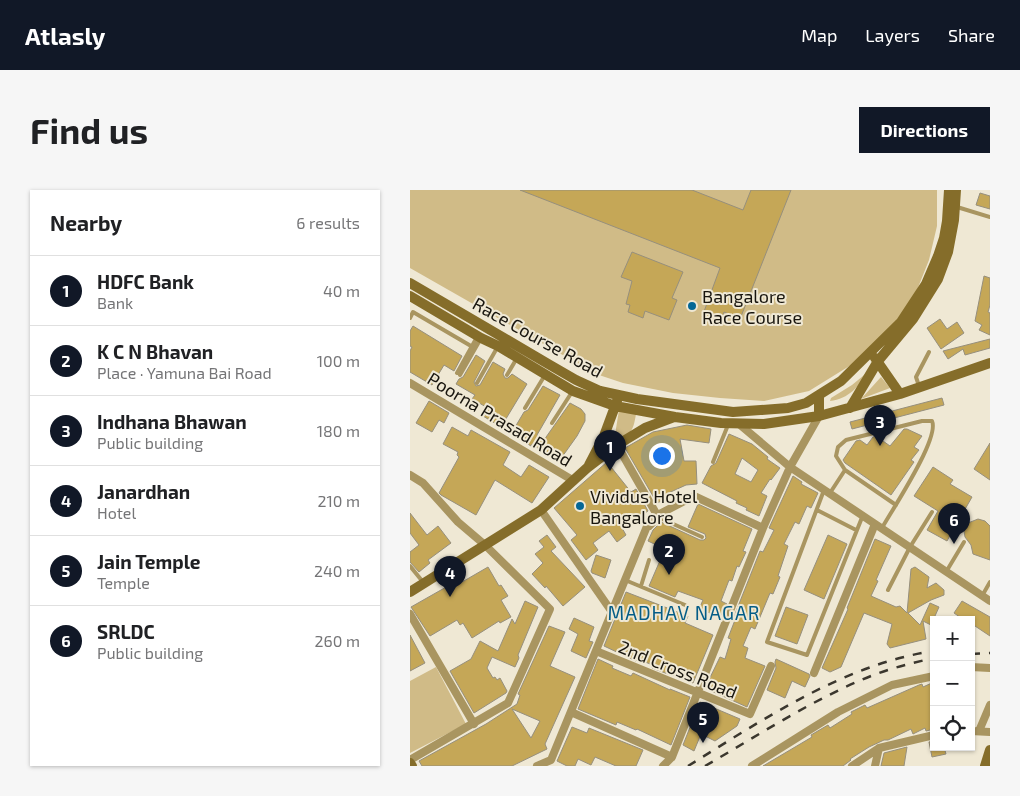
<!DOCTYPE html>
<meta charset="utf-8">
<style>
:root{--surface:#fff;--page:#f6f6f6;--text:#202124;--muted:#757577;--line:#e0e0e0;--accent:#111827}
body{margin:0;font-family:"Exo 2",sans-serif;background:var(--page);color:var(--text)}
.controls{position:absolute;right:15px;bottom:15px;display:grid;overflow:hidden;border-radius:0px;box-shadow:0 1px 4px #0004}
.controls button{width:45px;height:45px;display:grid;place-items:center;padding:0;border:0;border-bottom:1px solid var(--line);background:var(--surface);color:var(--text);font:25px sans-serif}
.you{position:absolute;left:251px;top:265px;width:18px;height:18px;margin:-12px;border:4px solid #fff;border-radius:50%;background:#1a73e8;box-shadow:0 0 0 8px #1a73e833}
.badge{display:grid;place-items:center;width:32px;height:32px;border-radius:50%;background:var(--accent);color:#fff;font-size:16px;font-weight:700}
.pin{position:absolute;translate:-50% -41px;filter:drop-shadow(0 1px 2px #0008)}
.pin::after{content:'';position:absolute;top:26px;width:18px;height:15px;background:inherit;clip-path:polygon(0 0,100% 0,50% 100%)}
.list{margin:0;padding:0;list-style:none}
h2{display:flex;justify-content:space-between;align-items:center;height:65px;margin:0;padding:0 20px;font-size:21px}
h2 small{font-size:16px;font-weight:400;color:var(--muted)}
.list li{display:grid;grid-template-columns:32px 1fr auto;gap:15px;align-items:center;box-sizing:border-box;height:70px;padding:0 20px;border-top:1px solid var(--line)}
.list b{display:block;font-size:19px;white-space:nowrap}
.list p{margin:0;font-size:16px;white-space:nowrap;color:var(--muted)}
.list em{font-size:16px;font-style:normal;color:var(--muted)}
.icon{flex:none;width:28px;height:28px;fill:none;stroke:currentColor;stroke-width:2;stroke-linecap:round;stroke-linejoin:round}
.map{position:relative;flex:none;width:580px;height:576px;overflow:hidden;border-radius:0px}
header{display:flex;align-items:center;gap:30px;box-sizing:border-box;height:70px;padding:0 25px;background:var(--accent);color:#fff}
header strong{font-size:24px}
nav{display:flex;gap:28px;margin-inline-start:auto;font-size:18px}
.intro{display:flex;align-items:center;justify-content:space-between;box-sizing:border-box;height:120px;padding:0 30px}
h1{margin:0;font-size:35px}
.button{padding:12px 22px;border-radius:0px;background:var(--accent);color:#fff;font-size:18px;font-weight:700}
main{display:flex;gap:30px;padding:0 30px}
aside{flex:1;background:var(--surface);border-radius:0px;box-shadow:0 1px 4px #0004}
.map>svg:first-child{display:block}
.green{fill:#d0bb87}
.building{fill:#c5a757;stroke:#968f7d;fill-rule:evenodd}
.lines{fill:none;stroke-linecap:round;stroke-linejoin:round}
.lane{stroke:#a99560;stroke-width:4}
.street{stroke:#a99560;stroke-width:8}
.secondary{stroke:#856d2a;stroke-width:10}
.rail{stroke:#3b372e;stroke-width:2.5;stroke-dasharray:9 9;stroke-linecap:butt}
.poi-dot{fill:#046796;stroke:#efe8d4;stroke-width:2}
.labels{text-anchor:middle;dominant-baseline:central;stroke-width:4;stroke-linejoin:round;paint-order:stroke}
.poi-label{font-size:18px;fill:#18150e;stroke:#efe8d4;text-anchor:start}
.street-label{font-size:18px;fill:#18150e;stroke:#efe8d4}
.neighbourhood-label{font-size:19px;letter-spacing:1px;fill:#055d87;stroke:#efe8d4}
</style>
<header>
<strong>Atlasly</strong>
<nav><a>Map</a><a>Layers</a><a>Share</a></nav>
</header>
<div class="intro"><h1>Find us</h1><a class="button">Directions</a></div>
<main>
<aside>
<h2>Nearby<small>6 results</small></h2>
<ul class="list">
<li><span class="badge">1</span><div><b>HDFC Bank</b><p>Bank</p></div><em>40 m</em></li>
<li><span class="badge">2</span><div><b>K C N Bhavan</b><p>Place · Yamuna Bai Road</p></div><em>100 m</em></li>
<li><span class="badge">3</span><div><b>Indhana Bhawan</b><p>Public building</p></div><em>180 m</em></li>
<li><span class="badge">4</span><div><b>Janardhan</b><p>Hotel</p></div><em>210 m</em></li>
<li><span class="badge">5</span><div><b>Jain Temple</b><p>Temple</p></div><em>240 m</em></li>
<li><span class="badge">6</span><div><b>SRLDC</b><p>Public building</p></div><em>260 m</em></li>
</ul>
</aside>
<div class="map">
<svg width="580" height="576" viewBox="0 0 580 576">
<rect width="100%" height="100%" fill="#efe8d4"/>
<path class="green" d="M0,0H527V36L519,70L505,105L475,146L441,175L399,201L354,211L310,208L263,203L213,193L186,184L0,78Z
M459,181C449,196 439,209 420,211L421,208L442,195Z
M471,187L480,198L451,209Z
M209,220L226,224C223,242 221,245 204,251Z
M26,477L56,534L0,563V491Z"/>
<path class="building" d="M110,0H282L333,20L341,0H381L330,129L314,122L311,130L299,126L298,130L292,127L310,78Z
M570,3L580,6V19L566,15Z
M222,62L273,82L262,108L267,110L259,130L235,121L233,128L218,122L220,115L216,114L222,91L211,87Z
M574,86L580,88V115L578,122L580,123V145L569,140L572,135L565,131Z
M530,129L537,139L547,132L554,143L531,159L517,138Z
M3,136L52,166L44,181L34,175L22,195L0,182V161L2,157L0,156V141Z
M580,149V158L555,165L553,159L538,169L533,161Z
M66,165L75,171L64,192L66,196L70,195L83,172L95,179L93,184L95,188H98L102,184L117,194L91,237L73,226L78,218L62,209L65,205L46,194L49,189L53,187Z
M133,196L150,205L127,245L134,250L160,213L171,219L175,224V231L167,246L152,267L148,269L142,268L122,254L121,256L101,244L114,222L118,220Z
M532,208L534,215L442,239L440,232Z
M19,211L39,223L34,233L29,230L22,242L6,233Z
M277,235L301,239L299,253L270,249L274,271H286L287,294L276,295L254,305L256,309L247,313L215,258L243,242Z
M42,237L58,246L61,240L100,262L93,275L111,287L119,275L139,287L122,313L85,290L66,325L31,305L29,303L49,267L47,265L48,262L33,254Z
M494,239H497L512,246L504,257L509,260L501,270L504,272L481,305L435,273L433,270L446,251L450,250L457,255L463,247L466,246L480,256Z
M319,244L342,254L358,267L357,269L370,278L361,290L360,289L351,303L357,306L349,326L336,320L337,318L326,313L327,311L292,293L301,276L306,273ZM332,268L348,280L341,292L325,284Z
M580,253V290L564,279Z
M197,272L221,302L226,299L238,321L212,338L216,345L207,352L199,341L183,353L188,360L176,370L161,350L167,345L144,318Z
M523,277L543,290L540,294L562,307L537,351L517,340L528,321L504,306Z
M383,286L392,292L391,294L408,303L401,318L397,316L389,334L385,332L374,354L378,356L368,386L370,387L363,404L360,403L345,439L341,437L333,456L338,458L335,468L355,476L337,517L295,498L310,467L315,469L321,449L318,448L325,430L323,429L350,361L353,362L364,340L359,338Z
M288,314L342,339L333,361L336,362L329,377L327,376L322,391L319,390L311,411L317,414L312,425L309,423L308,426L289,419L293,410L268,401L265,407L239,396L255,359L238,351L243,340L251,332L290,350H294L296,348L295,344L278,337Z
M0,323L17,345L28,336L41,353L18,370L20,373L9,382L0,372V362L9,355L0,343Z
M568,329L575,331L580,336V370L563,364L561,355L555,347L553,335Z
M137,345L146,357L141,361L175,397L153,416L136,396L135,398L122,384L133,373L125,364L134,357L129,351Z
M418,345L437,354L414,409L394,400Z
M465,349L481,356L466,390L468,391L461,406L486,417L490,416L497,423L501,379L505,377L519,387L517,398L526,393L534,400V405L521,410L498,423L510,435L520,413L529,417L521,435L513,431L516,449L480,458L477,454L482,434L454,423L431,477L420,482L412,478L438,419L437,418Z
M186,365L201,370L195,388L182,383L181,381Z
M78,377L89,396L91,395L98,406L91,410L101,427L90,433L89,431L62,448L53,433L50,435L47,430L20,446L1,417L38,396L40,399Z
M216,402L278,426L275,433L303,445L283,493L259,483L258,484L242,478L243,475L227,469L226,471L194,456Z
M115,411L128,417L108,465L109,468L105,477L82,467L77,478L83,488L85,487L87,490L90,488L97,501L96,503L64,523L40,481L61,469L70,451L88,461L102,429L105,434Z
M552,411L580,427V446L562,434L565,430H554L544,423Z
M376,417L398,425L387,454L365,446Z
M164,428L184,437L179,451L183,452L176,468L161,461L168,444L159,439Z
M139,436L155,442L140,476L165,487L135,554L137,559L102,576H12L9,571L76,534L107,514L110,505L108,504ZM102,519L130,531L121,548Z
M0,445L15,473L0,481Z
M188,469L203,476L202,478L221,486L223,483L260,500V499L280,507L261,555L227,539L226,540L207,532L206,535L168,519Z
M366,469L399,484L400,486L395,497L382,491L375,508L357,500L366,478L365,472Z
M524,492V539L516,541L515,538L503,544L501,539L478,550H474L459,557L440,569L441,570L433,576H353L402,547L401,545L418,535L420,538L442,524L441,522L455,515L457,518L509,495L512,494L513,497Z
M290,512L330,529L327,536L305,551L291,544L284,561L273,555Z
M162,537L177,543L179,538L233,560L226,576H206L185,567L181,575L168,569L165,576H157L147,571Z
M524,551V557H534L536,564L522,567L519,552Z
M497,557L494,576H471L474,563Z"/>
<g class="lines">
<path class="lane" d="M547,17L580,27
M0,128L3,122L61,156
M47,183L67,147
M50,185L70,150
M97,185L107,168
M67,193L87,158
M509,196L506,187L519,162
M115,218L135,185
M142,233L162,202
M303,272L318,235
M435,280L486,315
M414,300L357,452L397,465L453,325
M420,303L435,280L426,266L428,257L436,250L512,231H522C530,248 482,320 472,338
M407,320L446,340
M237,337L240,338L250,328L292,347
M0,376L13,392
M536,382L554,352
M215,390L275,415
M231,396L239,370
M478,400L500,357L522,322
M572,406L580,392"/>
<path class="street" d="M0,193L164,291
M329,234L380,277L580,411
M207,255L247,325
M0,285L13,293L48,332L75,355L140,419L98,513L0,570
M131,320L202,422
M0,424L64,534
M186,461L340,524L361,476
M561,477L580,478
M404,483L465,334
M161,522L262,567
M561,541L580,542
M569,541L580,515
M127,576L141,570L240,329L284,306L353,338
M253,576L262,567L353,338L380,277L409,226
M342,576L428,522L482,495L524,486
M442,576L469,558L524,545
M465,576L469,558"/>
<path class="secondary" d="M0,93L140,175L166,190L190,201L227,209L323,222L378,218L396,213L431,191L491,132L516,94L528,66L534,48L537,31L539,0
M0,106L71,148L88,156L163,201L205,216L265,227L311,233L354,234L409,226L490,204L580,173
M465,168L490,204
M409,205V226
M440,218L468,171L503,129L528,89L538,62L544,30L546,0
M179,275L194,246L207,211
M0,402L131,320L177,278L207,255L235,238L264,227
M0,573L2,576
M575,576L580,560"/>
<path class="rail" d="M561,464L580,463
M278,576C354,529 435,474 524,461
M295,576C349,545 403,509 461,486C481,478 502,473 524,468"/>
</g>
<g class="poi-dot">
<circle cx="282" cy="116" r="5"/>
<circle cx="170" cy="316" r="5"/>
</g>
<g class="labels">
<g class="poi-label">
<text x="292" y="106">Bangalore<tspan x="292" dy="21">Race Course</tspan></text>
<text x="180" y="306">Vividus Hotel<tspan x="180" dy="21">Bangalore</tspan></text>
</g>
<g class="street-label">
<text transform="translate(128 147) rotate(29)">Race Course Road</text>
<text transform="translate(90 229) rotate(31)">Poorna Prasad Road</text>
<text transform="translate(268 479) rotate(22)">2nd Cross Road</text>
</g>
<g class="neighbourhood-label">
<text x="274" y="422">MADHAV NAGAR</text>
</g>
</g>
</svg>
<div class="controls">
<button>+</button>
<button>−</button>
<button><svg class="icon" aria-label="locate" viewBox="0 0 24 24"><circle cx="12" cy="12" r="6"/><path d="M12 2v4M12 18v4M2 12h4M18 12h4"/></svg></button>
</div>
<div class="you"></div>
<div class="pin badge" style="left:200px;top:281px">1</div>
<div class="pin badge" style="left:259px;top:385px">2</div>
<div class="pin badge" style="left:470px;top:256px">3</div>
<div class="pin badge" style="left:40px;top:407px">4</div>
<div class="pin badge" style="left:293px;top:553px">5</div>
<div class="pin badge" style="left:544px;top:354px">6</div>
</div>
</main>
